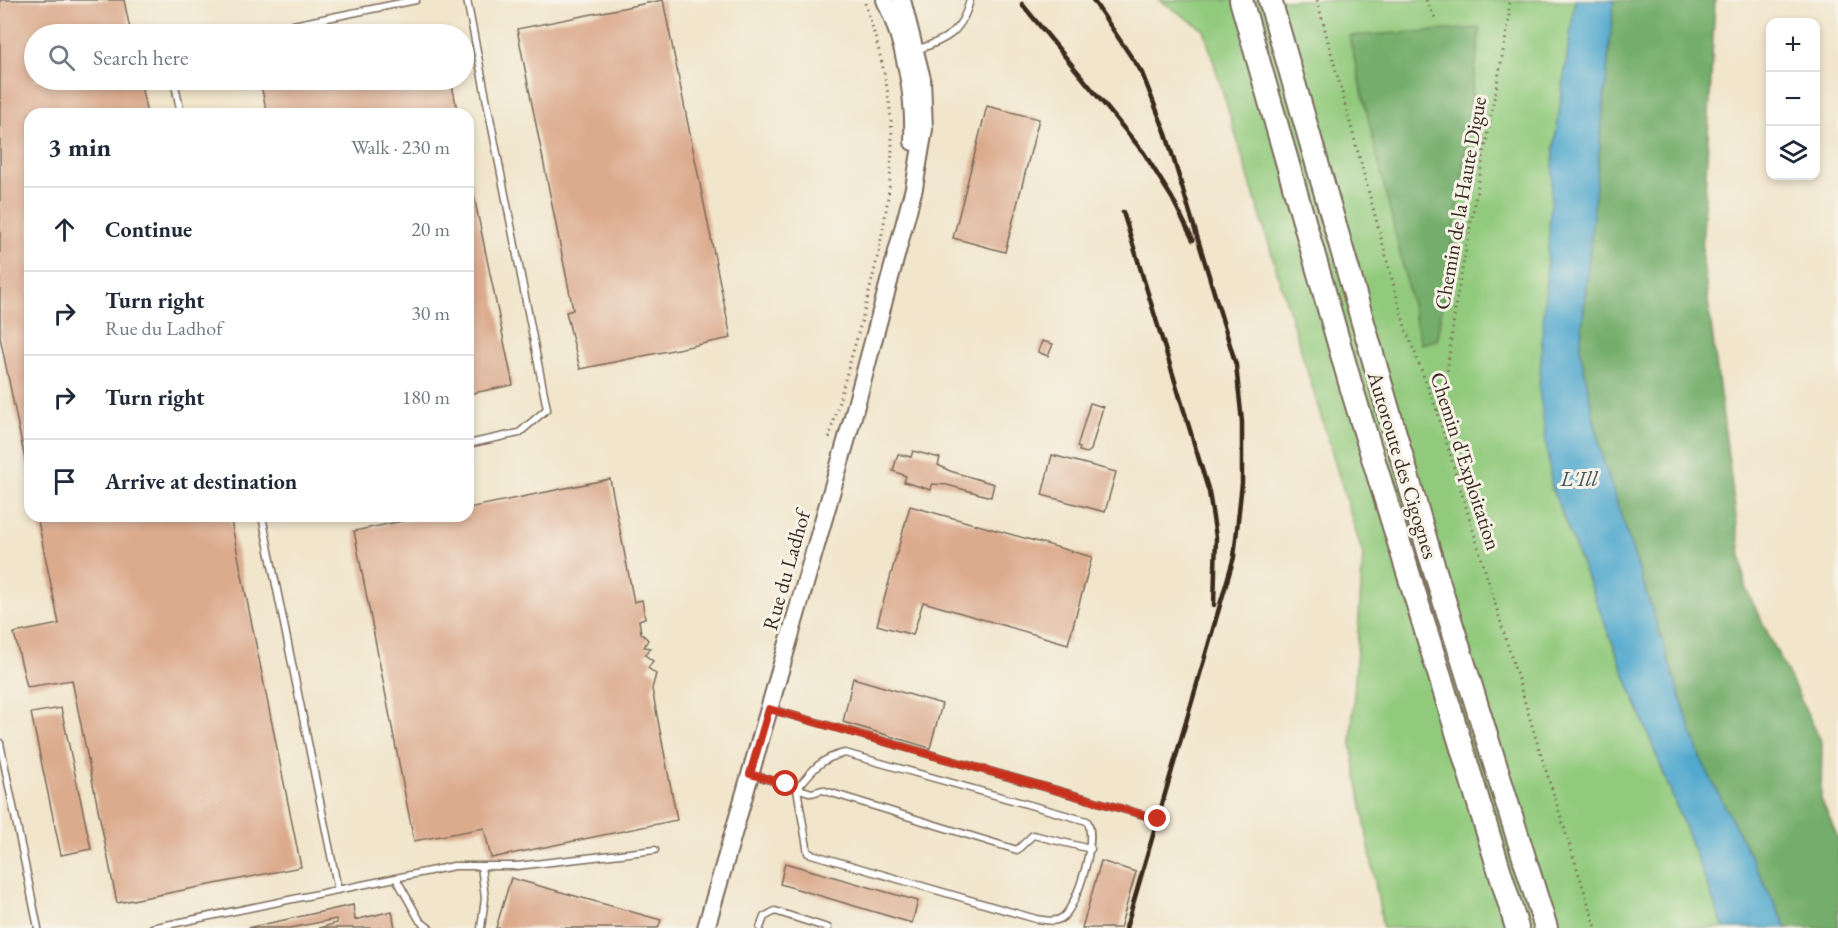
<!DOCTYPE html>
<meta charset="utf-8">
<style>
:root{--surface:#fff;--page:#f6f6f7;--text:#1f2937;--muted:#747a83;--line:#e0e1e3}
body{margin:0;font-family:"EB Garamond",serif;background:var(--page);color:var(--text)}
.controls{position:absolute;right:18px;top:18px;display:grid;overflow:hidden;border-radius:12px;box-shadow:0 3px 9px #0003}
.controls button{width:54px;height:54px;display:grid;place-items:center;padding:0;border:0;border-bottom:2px solid var(--line);background:var(--surface);color:var(--text);font:30px sans-serif}
.stop{position:absolute;width:18px;height:18px;margin:-14px;border:4px solid #c8321e;border-radius:50%;background:#fff}
.stop.end{background:#c8321e;border-color:#fff;box-shadow:0 2px 6px #0008}
.list{margin:0;padding:0;list-style:none}
h2{display:flex;justify-content:space-between;align-items:center;height:78px;margin:0;padding:0 24px;font-size:26px}
h2 small{font-size:20px;font-weight:400;color:var(--muted)}
.list li{display:grid;grid-template-columns:39px 1fr auto;gap:18px;align-items:center;box-sizing:border-box;height:84px;padding:0 24px;border-top:2px solid var(--line)}
.list b{display:block;font-size:22px;white-space:nowrap}
.list p{margin:0;font-size:20px;white-space:nowrap;color:var(--muted)}
.list em{font-size:20px;font-style:normal;color:var(--muted)}
.icon{flex:none;width:33px;height:33px;fill:none;stroke:currentColor;stroke-width:2;stroke-linecap:round;stroke-linejoin:round}
.map{position:relative;flex:none;width:1838px;height:928px;overflow:hidden}
.search{position:absolute;background:var(--surface);box-shadow:0 3px 9px #0003;left:24px;top:24px;width:450px;height:66px;display:flex;align-items:center;gap:15px;box-sizing:border-box;padding:0 21px;border-radius:33px;color:var(--muted);font-size:22px}
.panel{position:absolute;background:var(--surface);box-shadow:0 3px 9px #0003;left:24px;top:108px;width:450px;height:414px;border-radius:18px}
.map>svg:first-child{display:block}
.green{fill:#92ca7d;stroke:#667a4e;stroke-width:1.5;fill-rule:evenodd}
.forest{fill:#75ae6c;stroke:#586c45;stroke-width:1.5}
.water{fill:#51a9ce;stroke:#466a76;stroke-width:1.5}
.building{fill:#dcab8e}
.lines{fill:none;stroke-linecap:round;stroke-linejoin:round}
.service-casing{stroke:#7b6b5b;stroke-width:9}
.secondary-casing{stroke:#7b6b5b;stroke-width:20}
.motorway-casing{stroke:#7b6b5b;stroke-width:26}
.path{stroke:#7b6b5b;stroke-width:3;stroke-dasharray:1.5 4.5;stroke-linecap:butt}
.service{stroke:#fff;stroke-width:6}
.secondary{stroke:#fff;stroke-width:16}
.motorway{stroke:#fff;stroke-width:22}
.rail{stroke:#3b2a1e;stroke-width:4.5}
.route{stroke:#c8321e;stroke-width:8}
.labels{text-anchor:middle;dominant-baseline:central;stroke-width:6;stroke-linejoin:round;paint-order:stroke}
.street-label{font-size:21px;fill:#3b2a1e;stroke:#f7f3e8}
.water-label{font-size:22px;font-style:italic;fill:#43565c;stroke:#f7f3e8}
</style>
<div class="map">
<svg width="1838" height="928" viewBox="0 0 1838 928">
<rect width="100%" height="100%" fill="#f7f3e8"/>
<filter id="ink" filterUnits="userSpaceOnUse"><feTurbulence type="fractalNoise" baseFrequency=".0167" numOctaves="2"/><feDisplacementMap in="SourceGraphic" scale="12" xChannelSelector="R" yChannelSelector="G"/><feConvolveMatrix kernelMatrix="1 2 1 2 8 2 1 2 1" color-interpolation-filters="sRGB"/></filter>
<filter id="wash" filterUnits="userSpaceOnUse"><feTurbulence type="fractalNoise" baseFrequency=".008" numOctaves="4" result="noise"/><feDisplacementMap in="SourceGraphic" scale="24" xChannelSelector="R" yChannelSelector="G"/><feGaussianBlur stdDeviation="1.35" result="paint"/><feColorMatrix in="noise" values="0 0 0 0 0 0 0 0 0 0 0 0 0 0 0 0 0 1.4 0 .05"/><feComposite in="paint" operator="in"/></filter>
<g filter="url(#wash)">
<rect width="100%" height="100%" fill="#f1e5cb"/>
<path class="green" d="M1160,0H1575L1554,150L1552,488L1724,928H1383L1351,743L1363,555L1204,30ZM1480,28L1462,178L1437,340Z"/>
<path class="forest" d="M1614,0H1715L1702,254L1745,587L1822,743L1821,799L1838,838V928H1787L1700,757L1602,457L1580,349Z
M1480,28L1462,178L1437,340L1421,344L1349,36Z"/>
<path class="water" d="M1575,0H1614L1580,349L1602,457L1700,757L1787,928H1724L1552,488L1539,389L1554,150Z"/>
<g id="blocks">
<path class="building" d="M0,0H124L131,34H34V80H140L147,114H30L29,479L0,337Z
M663,0L731,338L580,369L566,312L573,310L517,29Z
M290,80H451L458,114H267L261,85Z
M987,106L1039,119L1005,252L953,238Z
M468,167L513,385L468,394Z
M1042,341L1053,344L1048,356L1038,352Z
M1090,403L1103,407L1091,450L1087,453L1079,451L1080,448L1077,447Z
M913,451L940,458L938,465L950,471L994,484L991,497L947,485L932,484L931,490L904,482L906,476L893,471L898,454L911,457Z
M1052,455L1116,472L1105,512L1042,495Z
M610,479L634,602L642,600L645,618L639,620L641,633L648,640L644,647L651,648L645,655L653,661L648,668L656,674L652,689L677,820L491,858L484,828L414,841L354,531L427,516H468V508Z
M910,506L1092,557L1068,644L923,602L913,635L877,625Z
M37,516H230L301,867L117,903L72,680L27,687L14,633L59,624Z
M853,678L942,704L930,748L843,722Z
M61,708L91,849L61,855L31,713Z
M1101,861L1136,872L1120,928H1082Z
M785,863L918,901L912,923L780,884Z
M511,878L661,920L658,928H496Z
M353,905L355,920L392,911L395,928H319L337,923L336,919L290,928H247Z"/>
</g>
</g>
<g filter="url(#ink)">
<use href="#blocks" fill-opacity="0" stroke="#7b6b5b" stroke-width="1.5"/>
<g class="lines">
<g class="service-casing">
<path id="service" d="M467,0L547,409L519,433L468,444
M249,34L416,0
M916,50C947,40 962,32 970,0
M174,80L181,114
M262,516L338,890
M770,709L1158,819
M0,743L38,928
M845,753L1087,821C1098,838 1078,904 1063,917C1056,923 1045,920 1036,919L808,853L797,789C812,770 821,758 845,753Z
M751,774L812,793L822,790L1017,850L1033,835L1091,849
M396,878L420,921L429,928
M152,928L454,866H517L655,850
M481,928L485,898L481,866
M760,928L764,917L775,911L828,928"/>
</g>
<g class="secondary-casing">
<path id="secondary" d="M885,0C905,43 915,96 913,142
M706,928L851,424L914,188L924,129L922,79L902,0"/>
</g>
<g class="motorway-casing">
<path id="motorway" d="M1241,0L1351,386L1517,928
M1270,0L1430,555L1546,928"/>
</g>
<path class="path" d="M1317,0L1405,327L1437,411L1536,739L1596,928
M1426,0L1435,18
M1437,411L1444,396L1456,302L1509,20V0
M829,438C852,350 885,256 891,166C896,109 881,53 864,0"/>
<use href="#service" class="service"/>
<use href="#secondary" class="secondary"/>
<use href="#motorway" class="motorway"/>
<path class="rail" d="M1093,0L1142,73L1166,134L1236,365L1242,422V483L1234,557L1126,928
M1022,4L1144,153L1172,198L1193,240
M1123,212L1209,492L1216,537L1214,605"/>
</g>
</g>
<g class="lines" filter="url(#ink)">
<path class="route" d="M786,784L750,774L769,709L1158,819"/>
</g>
<g class="labels">
<g class="street-label">
<text transform="translate(1460 203) rotate(-80)">Chemin de la Haute Digue</text>
<text transform="translate(1466 461) rotate(72)">Chemin d'Exploitation</text>
<text transform="translate(1403 465) rotate(73)">Autoroute des Cigognes</text>
<text transform="translate(786 570) rotate(-74)">Rue du Ladhof</text>
</g>
<g class="water-label">
<text x="1579" y="478">L'Ill</text>
</g>
</g>
</svg>
<div class="controls">
<button>+</button>
<button>−</button>
<button><svg class="icon" aria-label="layers" viewBox="0 0 24 24"><path d="M12 4l9 5-9 5-9-5zM3 14l9 5 9-5"/></svg></button>
</div>
<div class="stop" style="left:786px;top:784px"></div>
<div class="stop end" style="left:1158px;top:819px"></div>
<div class="search"><svg class="icon" aria-label="search" viewBox="0 0 24 24"><circle cx="10" cy="10" r="6"/><path d="M15 15l6 6"/></svg>Search here</div>
<section class="panel">
<h2>3 min<small>Walk · 230 m</small></h2>
<ul class="list">
<li><svg class="icon" aria-label="ahead" viewBox="0 0 24 24"><path d="M12 20V5M6 11l6-6 6 6"/></svg><div><b>Continue</b></div><em>20 m</em></li>
<li><svg class="icon" aria-label="right" viewBox="0 0 24 24"><path d="M7 20v-9h11M14 6l5 5-5 5"/></svg><div><b>Turn right</b><p>Rue du Ladhof</p></div><em>30 m</em></li>
<li><svg class="icon" aria-label="right" viewBox="0 0 24 24"><path d="M7 20v-9h11M14 6l5 5-5 5"/></svg><div><b>Turn right</b></div><em>180 m</em></li>
<li><svg class="icon" aria-label="arrive" viewBox="0 0 24 24"><path d="M6 21V4h12l-3 4 3 4H6"/></svg><div><b>Arrive at destination</b></div></li>
</ul>
</section>
</div>
